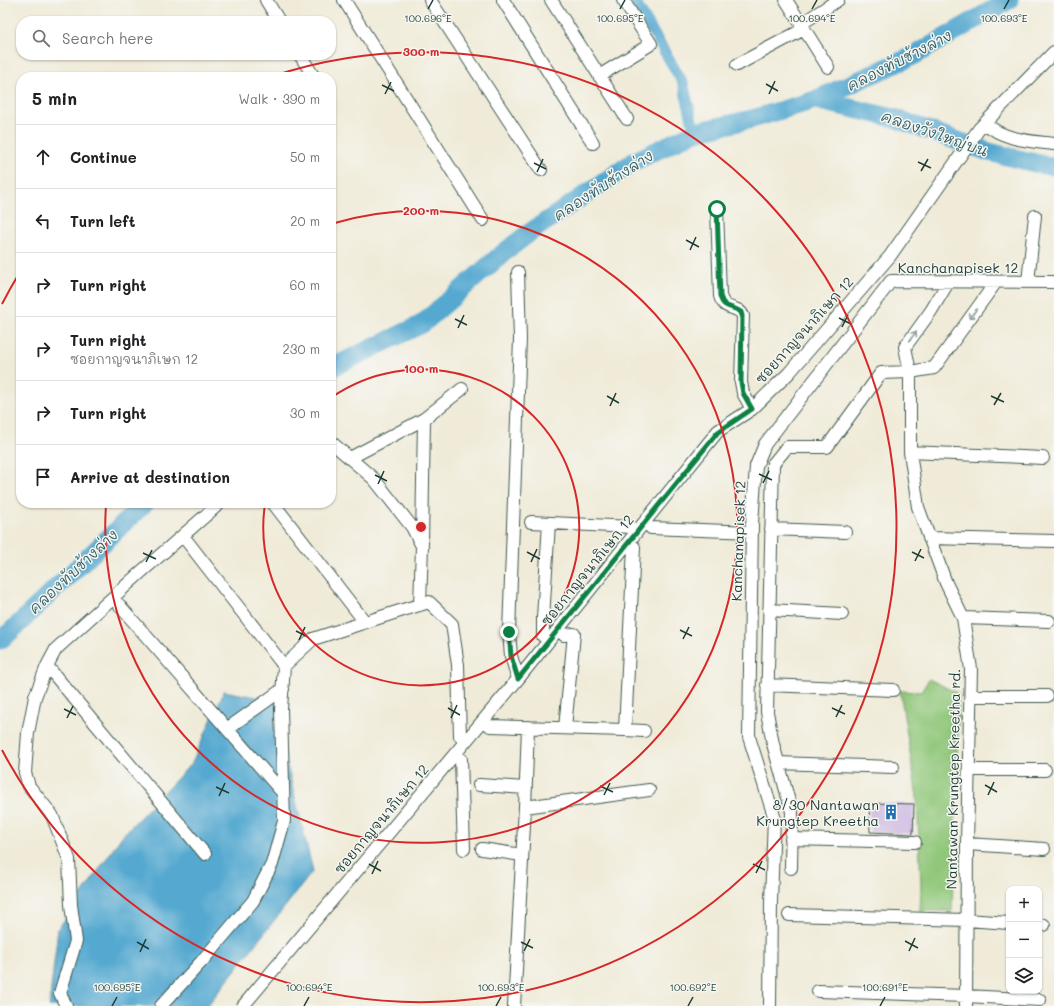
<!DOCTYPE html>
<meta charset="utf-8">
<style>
:root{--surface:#fff;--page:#f6f6f6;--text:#202124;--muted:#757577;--line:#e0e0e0}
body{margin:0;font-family:Mali,"Playpen Sans Thai",sans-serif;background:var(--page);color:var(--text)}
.controls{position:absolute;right:12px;bottom:12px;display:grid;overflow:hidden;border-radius:8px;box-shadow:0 1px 3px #0004}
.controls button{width:36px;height:36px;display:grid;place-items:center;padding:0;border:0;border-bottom:1px solid var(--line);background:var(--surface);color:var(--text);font:20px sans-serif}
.stop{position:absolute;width:12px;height:12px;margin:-9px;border:3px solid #0b8043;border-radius:50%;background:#fff}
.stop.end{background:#0b8043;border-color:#fff;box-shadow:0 1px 4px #0008}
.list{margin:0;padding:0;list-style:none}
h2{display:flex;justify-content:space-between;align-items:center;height:52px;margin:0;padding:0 16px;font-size:17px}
h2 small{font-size:13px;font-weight:400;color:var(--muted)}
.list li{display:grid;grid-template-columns:26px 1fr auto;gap:12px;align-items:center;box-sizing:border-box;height:64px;padding:0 16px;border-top:1px solid var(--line)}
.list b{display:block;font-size:15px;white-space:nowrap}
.list p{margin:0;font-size:13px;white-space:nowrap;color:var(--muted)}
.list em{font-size:13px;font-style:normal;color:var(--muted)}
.icon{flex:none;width:22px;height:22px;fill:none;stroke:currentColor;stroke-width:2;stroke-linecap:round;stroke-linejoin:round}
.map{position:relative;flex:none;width:1054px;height:1006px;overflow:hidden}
.search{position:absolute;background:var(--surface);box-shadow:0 1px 3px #0004;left:16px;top:16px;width:320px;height:44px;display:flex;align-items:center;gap:10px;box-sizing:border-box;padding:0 14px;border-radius:16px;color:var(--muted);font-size:15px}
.panel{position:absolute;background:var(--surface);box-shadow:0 1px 3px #0004;left:16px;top:72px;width:320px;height:436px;border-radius:16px}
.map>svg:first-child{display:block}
.green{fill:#91c77a;stroke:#588257}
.water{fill:#54a9d0;stroke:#3a7382}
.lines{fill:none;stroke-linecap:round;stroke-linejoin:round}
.canal{stroke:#54a9d0;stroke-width:11}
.river{stroke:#54a9d0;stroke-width:19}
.building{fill:#c4aadf}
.minor-casing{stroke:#3e574d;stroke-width:14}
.minor{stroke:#fff;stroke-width:12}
.oneway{stroke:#8f9e9a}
.route{stroke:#0b8043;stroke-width:5}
.ticks{fill:none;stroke:#1f3d34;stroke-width:1.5}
.ring{fill:none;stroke:#d62828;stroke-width:2}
.labels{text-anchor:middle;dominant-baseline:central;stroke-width:3;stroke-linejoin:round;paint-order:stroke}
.street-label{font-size:14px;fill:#1f3d34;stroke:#f6f6f2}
.poi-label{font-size:14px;fill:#1f3d34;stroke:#f6f6f2;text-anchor:end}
.water-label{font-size:15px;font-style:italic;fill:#2f5d63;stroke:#f6f6f2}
.ticks-label{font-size:10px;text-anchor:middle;fill:#1f3d34;stroke:#f6f6f2;stroke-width:3;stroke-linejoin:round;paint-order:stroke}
.centre{fill:#d62828;stroke:#f6f6f2;stroke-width:2}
.ring-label{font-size:12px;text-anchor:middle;font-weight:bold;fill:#d62828;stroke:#f6f6f2;stroke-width:3;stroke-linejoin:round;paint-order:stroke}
</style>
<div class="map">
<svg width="1054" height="1006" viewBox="0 0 1054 1006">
<rect width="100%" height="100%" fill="#f6f6f2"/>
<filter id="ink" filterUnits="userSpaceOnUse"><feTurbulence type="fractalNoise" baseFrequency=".025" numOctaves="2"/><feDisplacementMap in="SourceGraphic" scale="8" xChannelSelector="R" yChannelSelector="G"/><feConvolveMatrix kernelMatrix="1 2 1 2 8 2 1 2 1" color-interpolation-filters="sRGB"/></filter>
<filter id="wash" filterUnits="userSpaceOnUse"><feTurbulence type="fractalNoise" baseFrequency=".012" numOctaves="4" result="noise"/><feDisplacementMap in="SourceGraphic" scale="16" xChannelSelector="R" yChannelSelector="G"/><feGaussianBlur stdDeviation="0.9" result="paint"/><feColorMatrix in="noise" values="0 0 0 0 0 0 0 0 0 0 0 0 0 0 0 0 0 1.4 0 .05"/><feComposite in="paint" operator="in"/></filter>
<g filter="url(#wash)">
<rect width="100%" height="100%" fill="#f0ebd8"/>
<path class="green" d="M929,679L959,694L952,911H920L921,885L917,797L900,691L921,692Z"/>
<path class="water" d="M224,691L289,703L281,740L313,871L207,1006H49L58,929L122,836L192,763Z"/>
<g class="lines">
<path class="canal" d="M634,0L683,83L695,132"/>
<path class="river" d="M815,100L894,118L989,152L1044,165L1054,166
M331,368L422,324L502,254L529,233L633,162L695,132L752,119L815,100L915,55L1009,0
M0,640L10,632L145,503"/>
</g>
<g id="blocks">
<path class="building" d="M869,803L914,804L913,834L870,832Z"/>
</g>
</g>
<g filter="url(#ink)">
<use href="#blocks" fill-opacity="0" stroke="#3e574d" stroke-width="1"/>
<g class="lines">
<g class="minor-casing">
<path id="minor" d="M266,0L279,21
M344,0L483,220
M430,0L541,170
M503,0L593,143
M551,0L627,119
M786,0L828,67
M801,24L838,0
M300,55L314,77
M737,65L804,29
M599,76L651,44L623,0
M985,123C1003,140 1030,141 1054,144
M717,209L720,296C725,313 738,304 743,316L741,382L743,393L752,409
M518,272L520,339L509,632L511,656L518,679
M949,281L931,311L905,347L910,372L934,368L996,282
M1028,282L1035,216
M331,442L374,479L412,527L422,546L420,605
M910,452L1043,458
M350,458L424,419L462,389
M273,503L365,622
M531,522L631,527
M651,528L752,532
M771,529L845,532
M183,536L284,666
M929,538L1054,541
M422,544L424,419
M113,598L283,793
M769,610L842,614
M963,618L1049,621
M564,635L574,634L565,728
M543,636V618L549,523
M47,666L205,854
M767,685L893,690
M971,696H1047
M490,726L625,730L644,731
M227,729L283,689
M625,730L634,547
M461,759L464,849
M778,763L893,767
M969,770H1045
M479,785L526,788
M525,807L649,790
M791,839L915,842
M967,844L1044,849
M482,849L522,855
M791,868L792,812L773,744L767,712L773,464L787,447H827L881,373L910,372V452L918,507L946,583L963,618L971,669L967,844L966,1006
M789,915L966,920L1009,923
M1039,925H1044
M818,991L966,996L1040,1000
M66,1006L60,993L76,941L71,905L69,859L52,815L29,786L25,773L28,733L35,697L47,666L56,649L141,572L220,503
M161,1006L202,961L253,901L272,864L284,821L281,709L284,666L313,639L403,610L429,602L452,624L458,665L460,736
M243,1006L518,679L718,431L752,409L789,373L890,256L979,129L1054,52
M514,1006L525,807L528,727
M770,1006L771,902L774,816L749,737L752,524L756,466L765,444L891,281L1054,282"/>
</g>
<use href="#minor" class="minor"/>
</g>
<defs><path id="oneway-shaft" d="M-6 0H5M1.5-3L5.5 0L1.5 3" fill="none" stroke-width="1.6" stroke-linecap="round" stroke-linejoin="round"/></defs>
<g class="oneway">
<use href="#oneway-shaft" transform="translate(973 314) rotate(126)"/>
<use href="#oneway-shaft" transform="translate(913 336) rotate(-55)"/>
</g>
</g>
<g class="lines" filter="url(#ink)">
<path class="route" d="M509,632L511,656L518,679L718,432L752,409L743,393L741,382L742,316L741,312C731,305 724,310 720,296L717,209"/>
</g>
<path class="ticks" d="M428,9L433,0M620,9L625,0M812,9L817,0M1004,9L1009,0M766,84L778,91M382,85L394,91M385,94L391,82M769,94L775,81M918,162L931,168M534,163L546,169M921,171L928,159M537,172L543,159M686,240L699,247M690,250L696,237M839,318L851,324M455,319L467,325M842,327L848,315M458,328L464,315M607,396L619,403M991,396L1004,402M994,405L1001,393M610,406L616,393M759,474L772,480M375,475L387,481M763,483L769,471M378,484L384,471M527,552L540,559M912,552L924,558M143,553L156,559M915,561L921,549M146,562L152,550M531,562L537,549M680,630L692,636M296,631L308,637M683,639L689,627M299,640L305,627M448,708L460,715M832,708L845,714M64,709L76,715M836,717L842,705M67,718L73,706M451,718L457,705M985,785L997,792M600,786L613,792M216,787L229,793M604,795L610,783M988,795L994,782M219,796L225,783M369,864L381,871M753,864L765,870M756,873L762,861M372,874L378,861M905,941L918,948M137,942L149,949M521,942L533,948M524,951L530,939M909,951L915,938M140,952L146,939M112,1006L117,997M304,1006L309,997M496,1006L501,997M688,1006L693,997M880,1006L885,997"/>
<g class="ring">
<path d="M332 397A158 158 0 1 1 265 504"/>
<path d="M331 224A316 316 0 1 1 106 505"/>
<path d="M2 304A475 475 0 0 1 20 272M270 77A475 475 0 1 1 2 750"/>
</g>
<defs>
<g id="building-bare" transform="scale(1.2)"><path d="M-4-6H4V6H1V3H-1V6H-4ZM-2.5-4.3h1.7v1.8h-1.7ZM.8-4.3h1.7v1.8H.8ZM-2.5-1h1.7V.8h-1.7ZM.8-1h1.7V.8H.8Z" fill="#1f6fb2" stroke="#f6f6f2" stroke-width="2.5" paint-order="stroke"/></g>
</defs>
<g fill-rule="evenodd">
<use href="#building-bare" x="891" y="812"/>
</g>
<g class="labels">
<g class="street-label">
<text x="958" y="267">Kanchanapisek 12</text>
<text transform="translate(804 330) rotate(-48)">ซอยกาญจนาภิเษก 12</text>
<text transform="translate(738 541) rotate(-88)">Kanchanapisek 12</text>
<text transform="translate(587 570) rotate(-51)">ซอยกาญจนาภิเษก 12</text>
<text transform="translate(953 779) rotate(-89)">Nantawan Krungtep Kreetha rd.</text>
<text transform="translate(381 819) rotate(-50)">ซอยกาญจนาภิเษก 12</text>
</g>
<g class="poi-label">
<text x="879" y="804">8/30 Nantawan<tspan x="879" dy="16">Krungtep Kreetha</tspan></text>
</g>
<g class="water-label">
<text transform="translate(899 60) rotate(-27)">คลองทับช้างล่าง</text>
<text transform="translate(935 133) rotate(19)">คลองวังใหญ่บน</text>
<text transform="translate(603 185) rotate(-33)">คลองทับช้างล่าง</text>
<text transform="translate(73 571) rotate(-43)">คลองทับช้างล่าง</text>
</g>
</g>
<g class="ticks-label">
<text x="428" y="22">100.696°E</text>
<text x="620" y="22">100.695°E</text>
<text x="812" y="22">100.694°E</text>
<text x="1004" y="22">100.693°E</text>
<text x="117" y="991">100.695°E</text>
<text x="309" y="991">100.694°E</text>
<text x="501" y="991">100.693°E</text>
<text x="693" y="991">100.692°E</text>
<text x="885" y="991">100.691°E</text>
</g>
<circle cx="421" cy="527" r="6" class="centre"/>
<g class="ring-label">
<text x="421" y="56">300 m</text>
<text x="421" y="215">200 m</text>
<text x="421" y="373">100 m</text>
</g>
</svg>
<div class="controls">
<button>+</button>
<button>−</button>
<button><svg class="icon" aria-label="layers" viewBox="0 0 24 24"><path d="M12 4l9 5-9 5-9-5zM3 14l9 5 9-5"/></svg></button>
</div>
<div class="stop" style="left:717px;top:209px"></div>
<div class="stop end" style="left:509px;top:632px"></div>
<div class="search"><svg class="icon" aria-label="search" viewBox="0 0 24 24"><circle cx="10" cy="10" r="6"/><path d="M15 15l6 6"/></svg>Search here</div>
<section class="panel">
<h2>5 min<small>Walk · 390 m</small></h2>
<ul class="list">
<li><svg class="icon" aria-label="ahead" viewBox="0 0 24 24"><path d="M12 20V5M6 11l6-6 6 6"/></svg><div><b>Continue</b></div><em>50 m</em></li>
<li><svg class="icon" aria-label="left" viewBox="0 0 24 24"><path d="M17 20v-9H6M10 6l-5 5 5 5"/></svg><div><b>Turn left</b></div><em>20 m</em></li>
<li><svg class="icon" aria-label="right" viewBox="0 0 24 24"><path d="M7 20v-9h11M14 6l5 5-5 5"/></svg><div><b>Turn right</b></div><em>60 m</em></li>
<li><svg class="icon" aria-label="right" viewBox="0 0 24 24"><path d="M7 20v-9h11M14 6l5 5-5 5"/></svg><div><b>Turn right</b><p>ซอยกาญจนาภิเษก 12</p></div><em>230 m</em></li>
<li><svg class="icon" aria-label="right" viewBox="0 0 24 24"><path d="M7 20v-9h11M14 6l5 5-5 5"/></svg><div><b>Turn right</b></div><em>30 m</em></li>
<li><svg class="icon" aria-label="arrive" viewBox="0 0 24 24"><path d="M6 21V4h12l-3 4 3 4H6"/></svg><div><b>Arrive at destination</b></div></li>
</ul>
</section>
</div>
